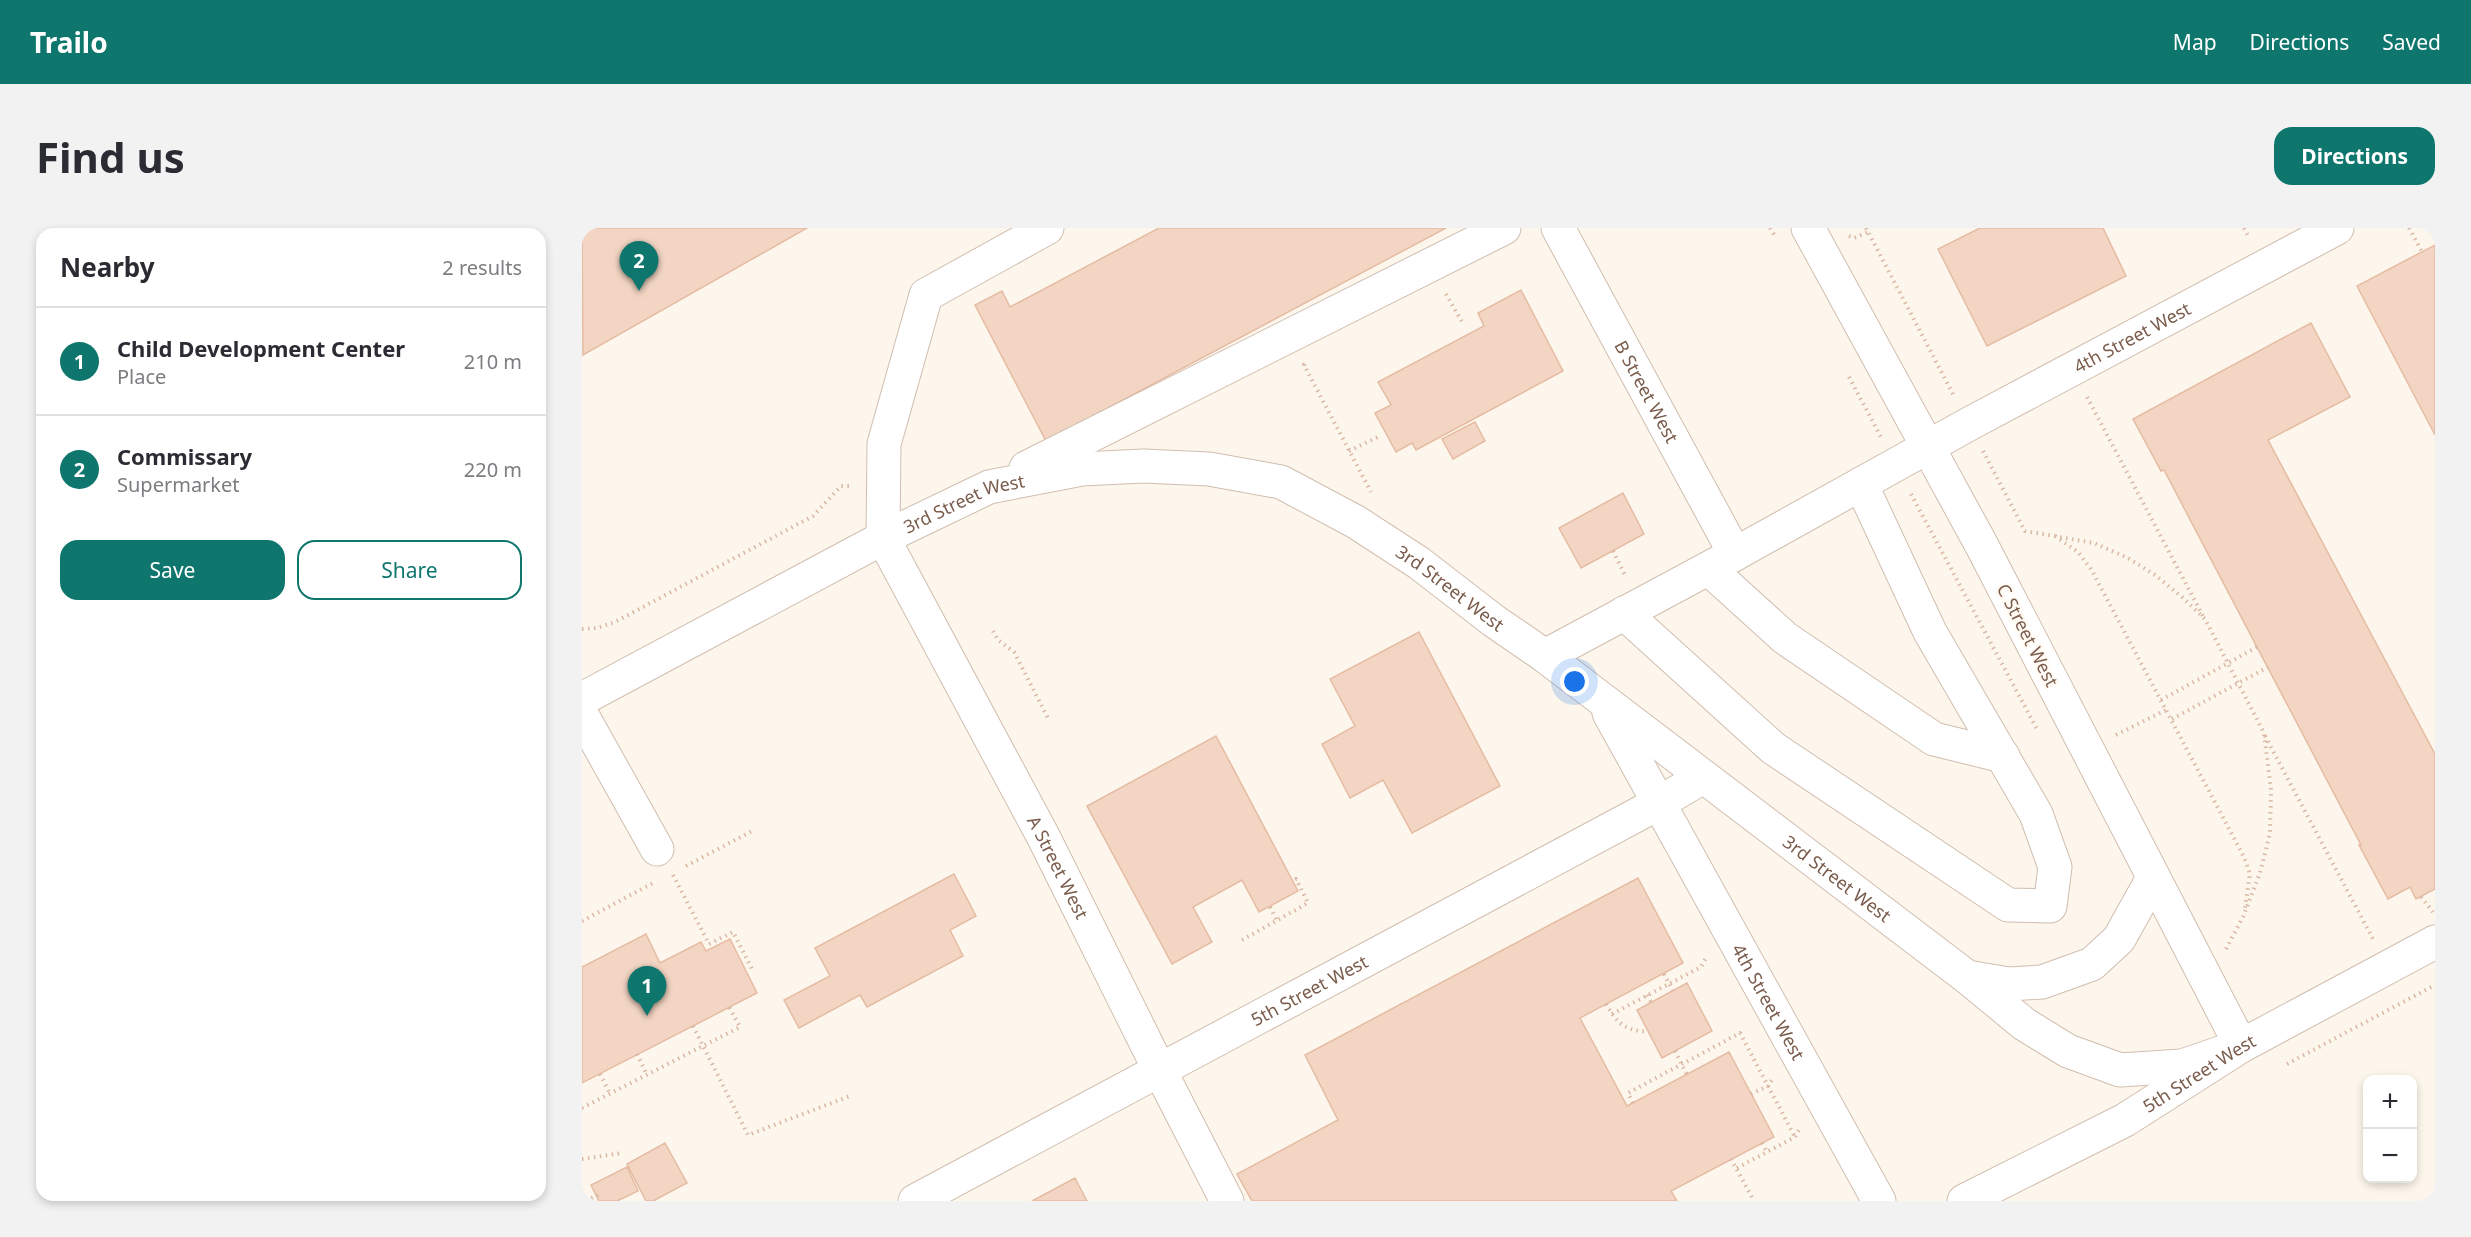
<!DOCTYPE html>
<meta charset="utf-8">
<style>
:root{--surface:#fff;--page:#f2f2f3;--text:#2b2b33;--muted:#7c7c81;--line:#e1e1e2;--accent:#0f766e}
body{margin:0;font-family:"Noto Sans",sans-serif;background:var(--page);color:var(--text)}
.controls{position:absolute;right:18px;bottom:18px;display:grid;overflow:hidden;border-radius:12px;box-shadow:0 3px 9px #0003}
.controls button{width:54px;height:54px;display:grid;place-items:center;padding:0;border:0;border-bottom:2px solid var(--line);background:var(--surface);color:var(--text);font:30px sans-serif}
.you{position:absolute;left:993px;top:454px;width:21px;height:21px;margin:-15px;border:4px solid #fff;border-radius:50%;background:#1a73e8;box-shadow:0 0 0 9px #1a73e833}
.badge{display:grid;place-items:center;width:39px;height:39px;border-radius:50%;background:var(--accent);color:#fff;font-size:20px;font-weight:700}
.pin{position:absolute;translate:-50% -50px;filter:drop-shadow(0 2px 3px #0008)}
.pin::after{content:'';position:absolute;top:32px;width:21px;height:18px;background:inherit;clip-path:polygon(0 0,100% 0,50% 100%)}
.list{margin:0;padding:0;list-style:none}
h2{display:flex;justify-content:space-between;align-items:center;height:78px;margin:0;padding:0 24px;font-size:26px}
h2 small{font-size:20px;font-weight:400;color:var(--muted)}
.list li{display:grid;grid-template-columns:39px 1fr auto;gap:18px;align-items:center;box-sizing:border-box;height:108px;padding:0 24px;border-top:2px solid var(--line)}
.list b{display:block;font-size:22px;white-space:nowrap}
.list p{margin:0;font-size:20px;white-space:nowrap;color:var(--muted)}
.list em{font-size:20px;font-style:normal;color:var(--muted)}
.actions{display:flex;gap:12px;padding:18px 24px}
.actions a{flex:1;padding:14px 0;border:2px solid var(--accent);border-radius:18px;text-align:center;font-size:21px;color:var(--accent)}
.actions .main{background:var(--accent);color:#fff}
.map{position:relative;flex:none;width:1853px;height:973px;overflow:hidden;border-radius:18px}
header{display:flex;align-items:center;gap:36px;box-sizing:border-box;height:84px;padding:0 30px;background:var(--accent);color:#fff}
header strong{font-size:28px}
nav{display:flex;gap:33px;margin-inline-start:auto;font-size:21px}
.intro{display:flex;align-items:center;justify-content:space-between;box-sizing:border-box;height:144px;padding:0 36px}
h1{margin:0;font-size:42px}
.button{padding:15px 27px;border-radius:18px;background:var(--accent);color:#fff;font-size:21px;font-weight:700}
main{display:flex;gap:36px;padding:0 36px}
aside{flex:1;background:var(--surface);border-radius:18px;box-shadow:0 3px 9px #0003}
.map>svg:first-child{display:block}
.building{fill:#f3d5c3;stroke:#e6bba3;stroke-width:1.5}
.lines{fill:none;stroke-linecap:round;stroke-linejoin:round}
.minor-casing{stroke:#d1beb0;stroke-width:35}
.path{stroke:#d9b8a5;stroke-width:4;stroke-dasharray:1.5 4.5;stroke-linecap:butt}
.minor{stroke:#fff;stroke-width:33}
.labels{text-anchor:middle;dominant-baseline:central;stroke-width:5;stroke-linejoin:round;paint-order:stroke}
.street-label{font-size:18px;fill:#7a5c4d;stroke:#fffaf3}
</style>
<header>
<strong>Trailo</strong>
<nav><a>Map</a><a>Directions</a><a>Saved</a></nav>
</header>
<div class="intro"><h1>Find us</h1><a class="button">Directions</a></div>
<main>
<aside>
<h2>Nearby<small>2 results</small></h2>
<ul class="list">
<li><span class="badge">1</span><div><b>Child Development Center</b><p>Place</p></div><em>210 m</em></li>
<li><span class="badge">2</span><div><b>Commissary</b><p>Supermarket</p></div><em>220 m</em></li>
</ul>
<div class="actions"><a class="main">Save</a><a>Share</a></div>
</aside>
<div class="map">
<svg width="1853" height="973" viewBox="0 0 1853 973">
<rect width="100%" height="100%" fill="#fdf6ec"/>
<path class="building" d="M0,0H225L1,127Z
M577,0H864L464,213L393,77L420,63L428,79Z
M1398,0H1521L1544,48L1405,118L1356,21Z
M1853,17V207L1775,58Z
M939,62L981,143L834,222L830,215L814,224L793,185L809,177L796,154L902,98L896,85Z
M1729,95L1768,169L1686,212L1853,526V661L1834,671L1828,659L1806,671L1777,617H1779L1582,242L1579,243L1551,191Z
M893,194L903,213L871,231L860,211Z
M1041,265L1062,306L999,340L977,300Z
M837,404L918,558L830,605L801,552L768,570L740,516L773,498L748,451Z
M634,508L716,663L677,684L660,652L611,679L630,714L590,736L505,578Z
M372,646L394,688L368,702L381,728L285,779L278,767L217,800L202,772L248,748L233,720Z
M1056,650L1101,735L998,790L1045,878L1147,824L1192,909L1089,963L1095,973H670L655,946L756,892L723,827Z
M64,706L78,735L119,714L124,723L148,711L175,765L0,855V739Z
M1105,755L1130,803L1080,830L1055,782Z
M83,915L105,955L71,973H64L45,936Z
M45,939L56,963L35,973H17L9,957Z
M493,950L505,973H450Z"/>
<g class="lines">
<g class="minor-casing">
<g id="minor">
<path id="s1" d="M465,0L344,67L302,216L301,310L462,610L577,841L645,973"/>
<path id="s2" d="M976,0L1153,326"/>
<path d="M444,240L922,0"/>
<path d="M1127,341L1203,410L1352,511L1421,528"/>
<path d="M1042,385L1191,520L1426,677L1468,678L1473,639L1454,586L1348,404L1279,256"/>
<path id="s3" d="M963,428L1153,326L1387,196L1755,0"/>
<path id="s4" d="M0,471L301,310L407,259L500,241L561,238L627,241L699,254L774,294L837,335L912,393L963,428L1385,749L1442,796L1486,823L1538,842L1600,838L1659,818L1399,316L1226,0"/>
<path id="s5" d="M1027,485L1297,973"/>
<path d="M0,487L75,621"/>
<path d="M1385,749L1427,756L1460,754L1510,736L1537,711L1571,650"/>
<path id="s6" d="M333,973L1077,575L1121,549"/>
<path id="s7" d="M1382,973L1543,892L1659,818L1853,714"/>
</g>
</g>
<path class="path" d="M1188,0L1194,10
M1284,0L1372,168
M1662,0L1667,10
M1827,0L1840,24
M1267,8L1272,10L1286,4
M864,66L880,94
M723,136L722,137L789,264
M1267,149L1299,209
M1505,169L1621,388
M767,223L796,209
M1401,223L1443,303L1512,315L1546,330L1573,347L1600,369L1623,391L1682,505L1689,562L1688,605L1678,645L1661,689L1644,721
M1329,266L1456,503
M1473,308L1496,324L1509,341L1662,629L1668,646L1663,680
M1031,323L1044,349
M0,401L15,400L33,394L231,288L259,258H271
M411,403L416,412L432,424L467,492
M1579,472L1675,419
M1590,491L1686,439
M1534,507L1584,482
M1683,508L1791,711
M104,638L172,602
M91,647L127,716L151,704L170,741
M1839,669L1851,684
M688,679L695,693
M0,693L73,654
M660,712L726,675L714,651L711,653
M1082,746L1091,763
M1065,767L1069,774
M1024,776C1036,797 1043,802 1067,804
M1030,786L1119,739L1125,728
M111,798L166,907L268,868
M1093,823L1105,847
M55,826L65,847
M1705,836L1853,757
M18,846L28,866
M1169,866L1186,858L1192,849
M1051,875L1046,865L1158,805L1213,909
M0,880L158,799L147,779
M1180,915L1185,924
M0,931L40,925
M1149,931L1172,973
M1155,940L1213,909L1218,900
M4,973L16,967"/>
<use href="#minor" class="minor"/>
</g>
<g class="labels">
<g class="street-label">
<text stroke="none"><textPath href="#s3" startOffset="668">4th Street West</textPath></text>
<text stroke="none"><textPath href="#s2" startOffset="186">B Street West</textPath></text>
<text stroke="none"><textPath href="#s4" startOffset="430">3rd Street West</textPath></text>
<text stroke="none"><textPath href="#s4" startOffset="954">3rd Street West</textPath></text>
<text transform="translate(1446 407) rotate(63)">C Street West</text>
<text stroke="none"><textPath href="#s1" startOffset="760">A Street West</textPath></text>
<text stroke="none"><textPath href="#s4" startOffset="1438">3rd Street West</textPath></text>
<text stroke="none"><textPath href="#s6" startOffset="447">5th Street West</textPath></text>
<text stroke="none"><textPath href="#s5" startOffset="330">4th Street West</textPath></text>
<text stroke="none"><textPath href="#s7" startOffset="268">5th Street West</textPath></text>
</g>
</g>
</svg>
<div class="controls">
<button>+</button>
<button>−</button>
</div>
<div class="you"></div>
<div class="pin badge" style="left:65px;top:788px">1</div>
<div class="pin badge" style="left:57px;top:63px">2</div>
</div>
</main>
